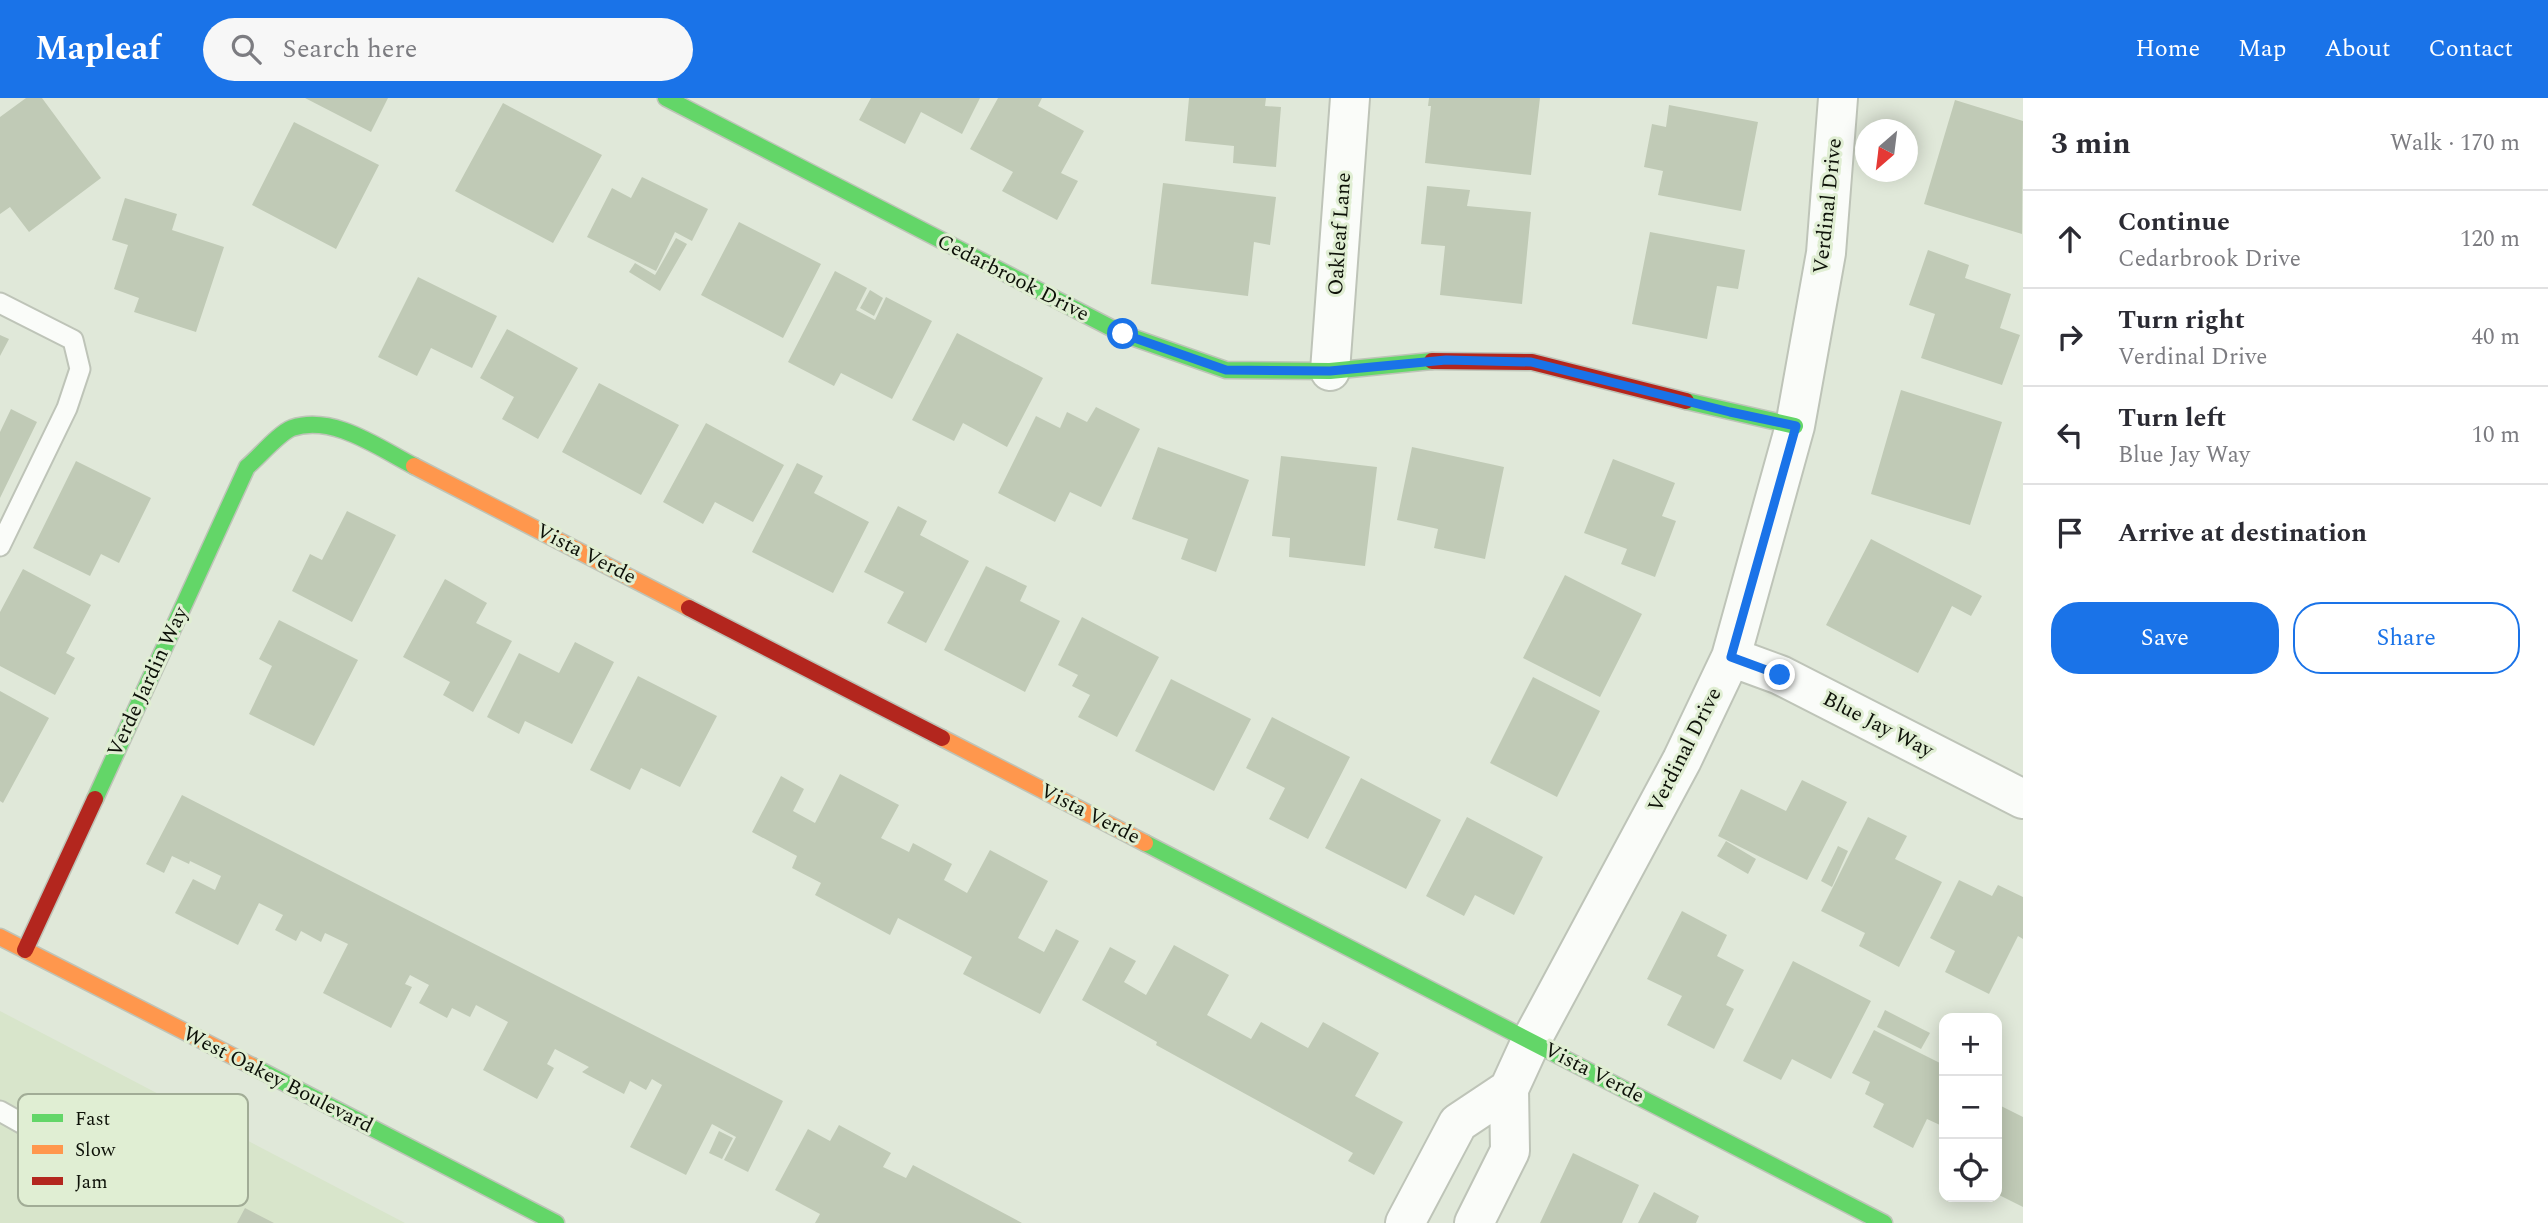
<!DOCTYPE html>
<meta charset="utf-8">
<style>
:root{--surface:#fff;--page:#f7f7f7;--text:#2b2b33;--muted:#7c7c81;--line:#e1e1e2;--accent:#1a73e8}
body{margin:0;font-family:Spectral,serif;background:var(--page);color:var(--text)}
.controls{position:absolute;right:21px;bottom:21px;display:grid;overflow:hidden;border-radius:14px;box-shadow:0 4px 18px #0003}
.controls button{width:63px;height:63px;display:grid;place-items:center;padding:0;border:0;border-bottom:2px solid var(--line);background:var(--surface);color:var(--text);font:35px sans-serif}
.compass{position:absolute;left:1855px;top:21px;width:63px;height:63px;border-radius:50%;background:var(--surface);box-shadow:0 4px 18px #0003;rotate:208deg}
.stop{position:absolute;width:21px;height:21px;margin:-16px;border:5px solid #1a73e8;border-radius:50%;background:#fff}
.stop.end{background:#1a73e8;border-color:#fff;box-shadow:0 2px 7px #0008}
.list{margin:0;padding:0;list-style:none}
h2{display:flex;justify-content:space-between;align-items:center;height:91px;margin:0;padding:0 28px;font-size:30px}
h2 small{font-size:23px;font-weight:400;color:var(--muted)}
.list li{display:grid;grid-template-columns:46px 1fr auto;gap:21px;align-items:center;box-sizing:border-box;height:98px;padding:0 28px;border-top:2px solid var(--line)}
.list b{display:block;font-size:26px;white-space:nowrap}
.list p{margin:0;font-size:23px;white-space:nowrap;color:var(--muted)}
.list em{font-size:23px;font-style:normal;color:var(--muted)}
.actions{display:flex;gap:14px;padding:21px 28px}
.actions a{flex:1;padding:16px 0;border:2px solid var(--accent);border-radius:28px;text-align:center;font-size:24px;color:var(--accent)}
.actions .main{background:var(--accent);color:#fff}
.icon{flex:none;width:38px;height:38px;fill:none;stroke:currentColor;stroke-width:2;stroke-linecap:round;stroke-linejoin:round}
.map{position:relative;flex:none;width:2023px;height:1125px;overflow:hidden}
header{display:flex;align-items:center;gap:42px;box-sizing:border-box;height:98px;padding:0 35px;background:var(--accent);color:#fff}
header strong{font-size:33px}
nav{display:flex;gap:38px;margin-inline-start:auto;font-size:24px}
.search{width:490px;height:63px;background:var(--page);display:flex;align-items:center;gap:18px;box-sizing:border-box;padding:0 24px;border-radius:38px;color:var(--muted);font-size:26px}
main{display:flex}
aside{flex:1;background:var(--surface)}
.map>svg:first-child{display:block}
.built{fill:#d8e5cb}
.building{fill:#c0cab6}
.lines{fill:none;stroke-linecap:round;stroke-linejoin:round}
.lane-casing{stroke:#bec4b8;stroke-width:23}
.street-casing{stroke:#bec4b8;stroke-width:42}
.fast-casing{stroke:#bec4b8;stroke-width:19}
.slow-casing{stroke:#bec4b8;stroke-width:19}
.jam-casing{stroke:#bec4b8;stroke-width:19}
.lane{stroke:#fafcf9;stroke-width:19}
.street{stroke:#fafcf9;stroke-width:38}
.fast{stroke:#63d668;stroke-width:16}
.slow{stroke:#ff974d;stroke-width:16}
.jam{stroke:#b3261e;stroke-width:16}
.route{stroke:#1a73e8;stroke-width:9}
.labels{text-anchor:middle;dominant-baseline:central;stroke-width:6;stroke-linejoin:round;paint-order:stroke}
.street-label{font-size:21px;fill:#0d1108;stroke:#e0eed3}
.key{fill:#e0eed3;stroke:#a1ac96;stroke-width:2}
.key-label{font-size:19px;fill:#0d1108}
</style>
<header>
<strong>Mapleaf</strong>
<div class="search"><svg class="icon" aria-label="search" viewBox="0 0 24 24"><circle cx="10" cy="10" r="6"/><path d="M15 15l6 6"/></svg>Search here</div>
<nav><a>Home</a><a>Map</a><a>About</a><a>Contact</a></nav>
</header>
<main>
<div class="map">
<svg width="2023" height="1125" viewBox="0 0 2023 1125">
<rect width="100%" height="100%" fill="#e0e8d9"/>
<path class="built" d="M0,913L405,1125H0Z"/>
<path class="building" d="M26,0H42L101,80L29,134L10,109L0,116V19Z
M305,0H388L371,34Z
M871,0H980L962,36L921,14L905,46L859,22Z
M998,0H1042L1038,8L1084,33L1061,75L1078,83L1057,122L1002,93L1013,74L970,51Z
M1189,0H1266L1265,8L1281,9L1276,69L1233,65L1234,48L1185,43Z
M1429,0H1540L1531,77L1425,65L1431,8H1428Z
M1955,2L2023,23L2022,136L1924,106Z
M503,5L602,57L553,145L455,93Z
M1669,7L1758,24L1741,113L1658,97L1663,73L1644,69L1652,26L1666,29Z
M294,24L379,67L336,151L252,107Z
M642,79L708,111L692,143L675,134L656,173L587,139L612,90L631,100Z
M1163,85L1276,99L1270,147L1254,144L1248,198L1151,186Z
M1427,88L1470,92L1467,108L1531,114L1522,206L1440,197L1445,148L1421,146Z
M125,100L177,116L172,132L224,149L196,234L134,214L139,200L114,191L128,147L112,142Z
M739,124L821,166L783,240L701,197Z
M1650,134L1745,152L1738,191L1717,188L1707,241L1632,226Z
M676,140L687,146L660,193L629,174L635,165L655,177Z
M1928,152L1969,167L1965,180L2011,196L2000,230L2020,237L2002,287L1921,260L1935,216L1909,207Z
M835,173L867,190L856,212L875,222L886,199L932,223L892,301L841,275L834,288L788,264Z
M418,179L497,218L472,270L431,250L417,278L378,259Z
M870,192L883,200L874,218L860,210Z
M507,231L578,270L538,341L502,321L514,299L480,280Z
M957,235L1043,280L1007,349L963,325L954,343L912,322Z
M0,237L9,241L0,258Z
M599,285L679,327L641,397L562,354Z
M1901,292L2002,324L1970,427L1871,396Z
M1096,309L1140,331L1101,409L1070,394L1055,424L998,395L1036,318L1060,330L1067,314L1087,324Z
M11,311L37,324L0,400V334Z
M706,325L784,367L753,424L715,404L703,426L663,404Z
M1158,349L1249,382L1216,474L1181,461L1188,441L1132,421Z
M1412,349L1504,369L1485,461L1434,450L1438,431L1397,422Z
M1281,358L1377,369L1365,468L1289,459L1290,440L1272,438Z
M1613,361L1675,385L1662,418L1676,423L1655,479L1621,466L1627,451L1584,435Z
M76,363L151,400L119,465L101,456L90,478L33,450Z
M797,365L823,378L814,395L869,424L833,495L752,454Z
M898,408L927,423L920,437L969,463L926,545L887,525L904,494L864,474Z
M347,413L396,437L352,524L292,493L310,456L322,462Z
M1871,441L1982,498L1971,518L1952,508L1918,575L1826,527Z
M986,468L1027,488L1020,503L1060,523L1025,594L944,552Z
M23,471L91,507L66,555L75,560L55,597L0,568V514Z
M1565,477L1642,516L1600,599L1523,560Z
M445,481L487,505L476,525L512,543L473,614L443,597L450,584L403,559Z
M1082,519L1159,559L1117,639L1078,619L1090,597L1072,588L1078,577L1058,567Z
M279,522L358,562L314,648L249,616L272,568L259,561Z
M575,544L614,564L572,646L525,623L519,636L487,619L519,555L559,575Z
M638,578L717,618L680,689L641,670L630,692L590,672Z
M1533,579L1600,613L1557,699L1490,665Z
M1171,581L1251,621L1214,693L1135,653Z
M0,593L49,620L3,705L0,703Z
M1272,619L1350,659L1308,741L1269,721L1285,690L1246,670Z
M840,676L899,707L881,740L909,754L913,745L952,766L944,782L967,795L990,752L1048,783L1018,840L1044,854L1056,831L1079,843L1040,916L963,876L972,859L898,820L890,837L815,797L821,785L792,770L797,758L752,734L781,678L804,691L793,713L815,725Z
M1361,680L1441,722L1406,791L1325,750Z
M1802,682L1847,704L1807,782L1718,738L1741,691L1786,713Z
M182,697L783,1003L748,1074L724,1062L736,1039L712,1026L686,1077L630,1049L662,987L652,981L646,992L630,983L624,996L582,974L589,969L555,951L547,966L554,970L537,1001L483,972L508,924L476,907L470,919L452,910L447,920L419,905L429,887L410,877L405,886L412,889L391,930L323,895L348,846L325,835L321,844L301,833L296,843L275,832L283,817L259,805L238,847L175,815L193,781L215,792L221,778L190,763L189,766L172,758L164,775L146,766Z
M1467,719L1543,759L1514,817L1475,797L1464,818L1426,798Z
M1868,719L1907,738L1895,761L1942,784L1899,869L1859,848L1865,835L1821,813Z
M1726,743L1756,761L1748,776L1717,758Z
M1838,748L1848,753L1832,789L1821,783Z
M1959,782L1992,798L1998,787L2023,799V841L2018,838L1989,896L1945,874L1955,853L1930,840Z
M1682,813L1727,837L1717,858L1744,872L1726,907L1734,911L1714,951L1667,927L1682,898L1647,881Z
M1174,847L1229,877L1207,917L1251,941L1261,924L1308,950L1323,924L1379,955L1355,998L1403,1024L1374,1077L1348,1063L1353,1055L1156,947L1157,944L1082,902L1110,849L1136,863L1124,884L1146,897Z
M1793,863L1871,903L1831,981L1792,961L1781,982L1743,963Z
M1885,912L1930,935L1921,951L1877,929Z
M1874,932L1944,967V1018L1940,1027L1927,1021L1913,1050L1873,1029L1884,1006L1865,996L1870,984L1852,975Z
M1997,1006L2023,1019V1109L1997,1096Z
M839,1027L891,1055L883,1069L906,1080L913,1067L1022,1125H815L820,1116L775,1092L808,1031L830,1043Z
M719,1033L733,1040L722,1061L709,1055Z
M1573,1055L1639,1087L1622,1125H1540Z
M1654,1094L1699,1118L1696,1125H1638Z
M245,1110L274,1125H237Z"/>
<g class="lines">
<g class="lane-casing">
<path id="lane" d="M0,205L73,242L80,271L67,310L0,448
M0,1013L55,1044"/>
</g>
<g class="street-casing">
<path id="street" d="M1330,273L1350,0
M1731,559L1780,577L2023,701
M1405,1125L1458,1025L1509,991
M1474,1125L1510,1053L1509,991L1531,943L1682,662L1731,559L1795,328L1826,155L1838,0"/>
</g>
<g class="fast-casing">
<path id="fast" d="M666,0L1123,236L1226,272L1330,273L1432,263
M1686,303L1795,328
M95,701L247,369C259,359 279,335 292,330C333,316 379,350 414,368
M1145,745L1884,1125
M252,968L556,1125"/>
</g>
<g class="slow-casing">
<path id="slow" d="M414,368L689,510
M942,640L1145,745
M0,839L252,968"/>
</g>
<g class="jam-casing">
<path id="jam" d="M1432,263L1532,264L1686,303
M689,510L942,640
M25,852L95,701"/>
</g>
<use href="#lane" class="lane"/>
<use href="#street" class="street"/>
<use href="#fast" class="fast"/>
<use href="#slow" class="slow"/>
<use href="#jam" class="jam"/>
</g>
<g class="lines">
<path class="route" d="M1123,236L1226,272L1330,273L1446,262L1531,264L1730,314L1796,328L1731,559L1780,577"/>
</g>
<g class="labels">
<g class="street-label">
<text transform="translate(1828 108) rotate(-84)">Verdinal Drive</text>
<text transform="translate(1340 136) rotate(-86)">Oakleaf Lane</text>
<text transform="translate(1013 180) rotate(27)">Cedarbrook Drive</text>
<text transform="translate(586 456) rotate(27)">Vista Verde</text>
<text transform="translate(148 584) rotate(-65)">Verde Jardin Way</text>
<text transform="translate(1878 627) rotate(27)">Blue Jay Way</text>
<text transform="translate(1685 652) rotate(-63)">Verdinal Drive</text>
<text transform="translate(1090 716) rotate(27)">Vista Verde</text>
<text transform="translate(1594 975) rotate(27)">Vista Verde</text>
<text transform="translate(278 982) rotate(27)">West Oakey Boulevard</text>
</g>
</g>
<rect x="18" y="996" width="230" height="112" rx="10" class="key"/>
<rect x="32" y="1016" width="31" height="8" fill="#63d668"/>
<rect x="32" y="1047" width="31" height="9" fill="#ff974d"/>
<rect x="32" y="1079" width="31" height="8" fill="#b3261e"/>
<g class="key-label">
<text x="75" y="1027">Fast</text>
<text x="75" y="1058">Slow</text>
<text x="75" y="1090">Jam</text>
</g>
</svg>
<div class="controls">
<button>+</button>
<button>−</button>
<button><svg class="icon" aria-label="locate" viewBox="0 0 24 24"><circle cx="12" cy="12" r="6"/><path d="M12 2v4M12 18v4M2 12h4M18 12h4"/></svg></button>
</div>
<svg class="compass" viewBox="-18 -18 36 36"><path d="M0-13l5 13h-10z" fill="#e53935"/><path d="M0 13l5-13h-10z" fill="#7c7c81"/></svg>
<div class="stop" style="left:1123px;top:236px"></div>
<div class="stop end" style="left:1780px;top:577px"></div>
</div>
<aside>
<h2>3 min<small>Walk · 170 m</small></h2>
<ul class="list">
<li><svg class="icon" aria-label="ahead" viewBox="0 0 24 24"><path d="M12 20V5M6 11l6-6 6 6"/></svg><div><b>Continue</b><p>Cedarbrook Drive</p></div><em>120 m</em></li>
<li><svg class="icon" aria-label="right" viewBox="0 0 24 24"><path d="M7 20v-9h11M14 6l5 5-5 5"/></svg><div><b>Turn right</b><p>Verdinal Drive</p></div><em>40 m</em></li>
<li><svg class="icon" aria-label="left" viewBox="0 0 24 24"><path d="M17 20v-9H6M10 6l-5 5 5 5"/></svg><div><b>Turn left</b><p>Blue Jay Way</p></div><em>10 m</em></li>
<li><svg class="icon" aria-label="arrive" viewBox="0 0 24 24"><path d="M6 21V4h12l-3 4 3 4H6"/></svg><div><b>Arrive at destination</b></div></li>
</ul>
<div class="actions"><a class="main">Save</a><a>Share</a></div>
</aside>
</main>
